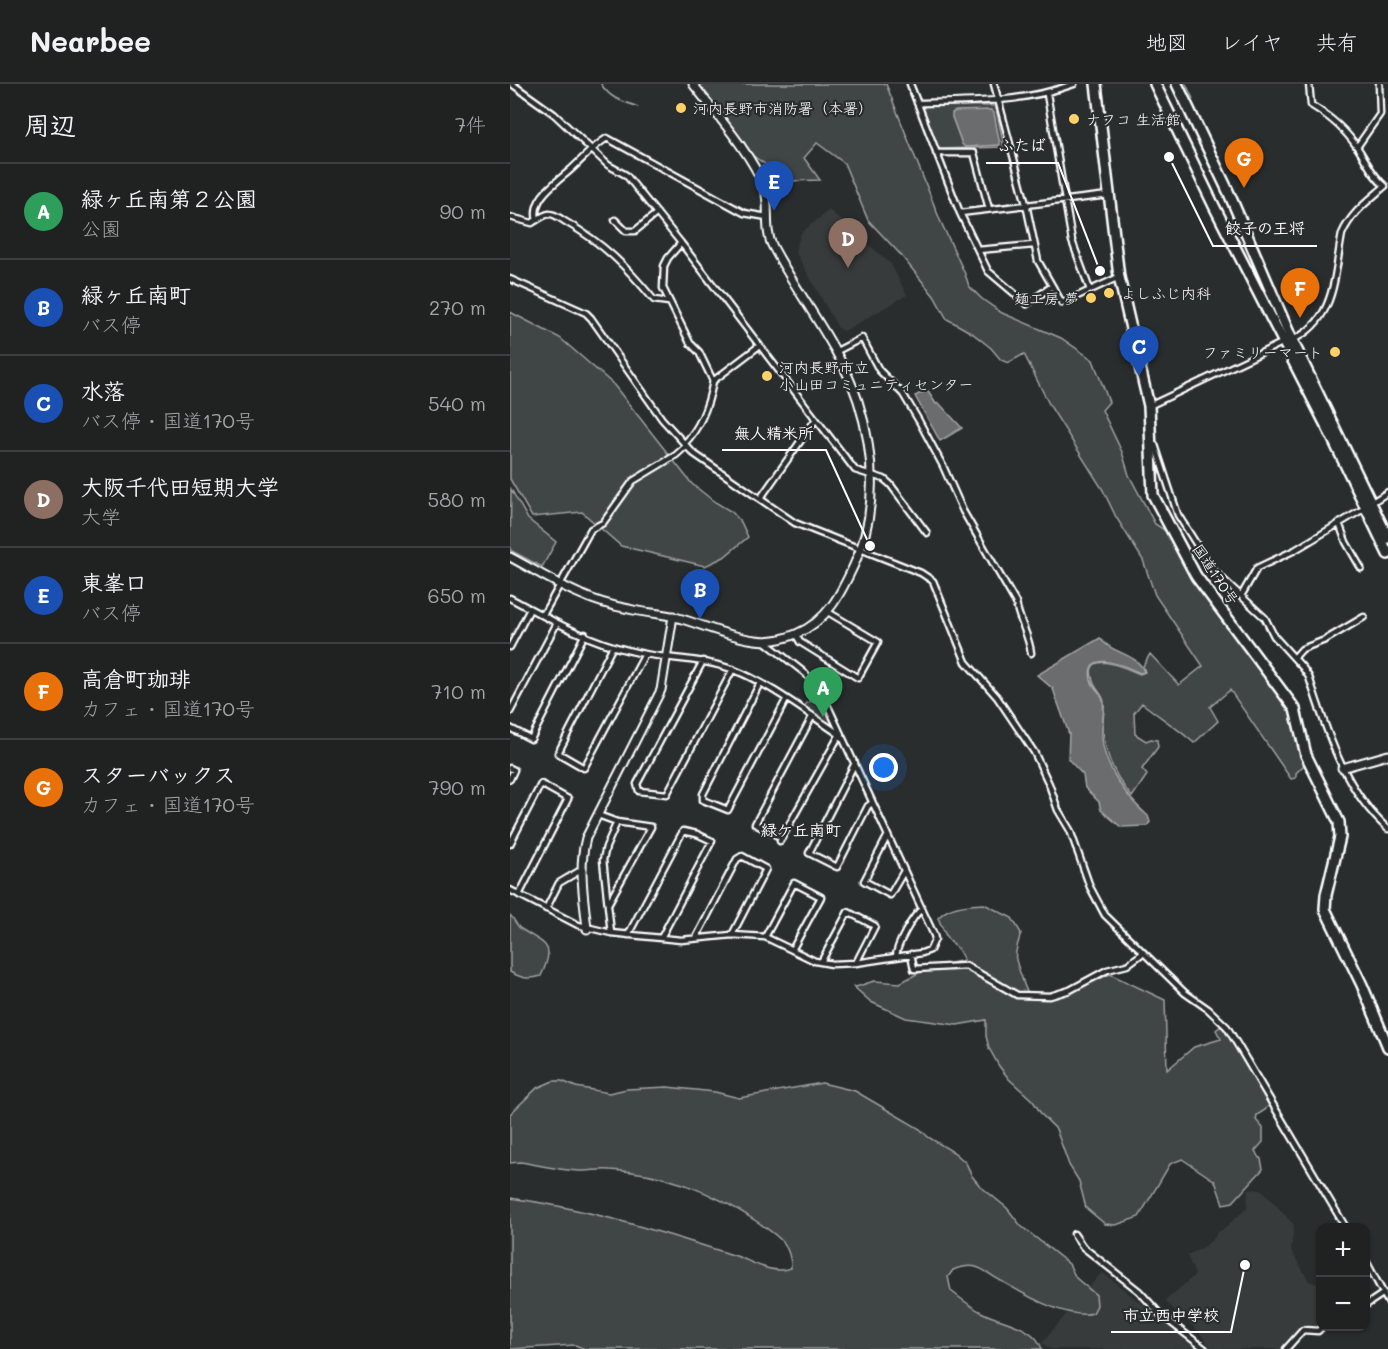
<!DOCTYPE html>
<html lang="ja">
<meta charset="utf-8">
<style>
:root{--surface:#202222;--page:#282a2a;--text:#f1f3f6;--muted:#a2a4a5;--line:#3d3f40;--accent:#2563eb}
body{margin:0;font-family:Mali,"Klee One",sans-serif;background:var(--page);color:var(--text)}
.controls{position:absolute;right:18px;bottom:18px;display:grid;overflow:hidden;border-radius:12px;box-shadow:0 2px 4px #0004}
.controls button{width:54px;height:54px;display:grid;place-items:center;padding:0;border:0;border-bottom:2px solid var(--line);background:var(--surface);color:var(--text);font:30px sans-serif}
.you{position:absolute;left:374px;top:684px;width:21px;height:21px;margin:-15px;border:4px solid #fff;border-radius:50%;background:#1a73e8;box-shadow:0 0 0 9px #1a73e833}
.badge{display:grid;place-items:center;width:39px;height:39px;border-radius:50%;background:var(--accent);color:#fff;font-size:20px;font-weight:700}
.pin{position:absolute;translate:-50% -50px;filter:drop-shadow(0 2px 3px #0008)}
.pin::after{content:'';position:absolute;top:32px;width:21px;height:18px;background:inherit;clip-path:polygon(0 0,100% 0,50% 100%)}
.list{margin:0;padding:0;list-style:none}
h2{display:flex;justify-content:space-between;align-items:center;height:78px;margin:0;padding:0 24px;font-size:26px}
h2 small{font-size:20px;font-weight:400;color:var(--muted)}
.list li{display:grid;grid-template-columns:39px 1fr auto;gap:18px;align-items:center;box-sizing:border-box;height:96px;padding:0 24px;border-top:2px solid var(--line)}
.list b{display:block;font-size:22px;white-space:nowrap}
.list p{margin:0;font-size:20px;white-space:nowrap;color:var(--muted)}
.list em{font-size:20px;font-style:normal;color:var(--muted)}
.map{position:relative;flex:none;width:878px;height:1265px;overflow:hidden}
header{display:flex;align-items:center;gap:36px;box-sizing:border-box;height:84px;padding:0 30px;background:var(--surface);border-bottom:2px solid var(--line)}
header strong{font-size:28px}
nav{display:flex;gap:33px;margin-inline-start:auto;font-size:21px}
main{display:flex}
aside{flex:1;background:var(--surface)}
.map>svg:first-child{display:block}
.built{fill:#373a3b}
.green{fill:#414445;stroke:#a0a2a2;stroke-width:1.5}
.water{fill:#6a6c6d;stroke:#a6a7a7;stroke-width:1.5}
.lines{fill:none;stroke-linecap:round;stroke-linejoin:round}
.stream{stroke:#a6a7a7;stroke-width:1.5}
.street-casing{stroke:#fff;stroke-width:9}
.secondary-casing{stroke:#fff;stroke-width:11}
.highway-casing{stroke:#fff;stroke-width:14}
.street{stroke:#2a2d2e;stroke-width:4.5}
.secondary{stroke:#2a2d2e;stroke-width:7}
.highway{stroke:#2a2d2e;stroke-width:9}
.poi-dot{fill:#ffd166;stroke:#2a2d2e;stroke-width:2}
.labels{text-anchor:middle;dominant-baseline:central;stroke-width:4.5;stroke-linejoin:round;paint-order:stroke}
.poi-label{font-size:15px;fill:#fff;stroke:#2a2d2e;text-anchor:start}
.street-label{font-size:15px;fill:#fff;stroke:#2a2d2e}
.neighbourhood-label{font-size:16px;font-weight:bold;fill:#fff;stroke:#2a2d2e}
.leader{fill:none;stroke:#fff;stroke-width:2}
.callout-dot{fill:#fff;stroke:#2a2d2e;stroke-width:2}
.callout-label{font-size:16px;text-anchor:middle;font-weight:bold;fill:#fff;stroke:#2a2d2e;stroke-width:4.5;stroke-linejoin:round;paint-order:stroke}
</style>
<header>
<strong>Nearbee</strong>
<nav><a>地図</a><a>レイヤ</a><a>共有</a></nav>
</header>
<main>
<aside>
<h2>周辺<small>7件</small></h2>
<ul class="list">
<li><span class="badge" style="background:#2e9e5b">A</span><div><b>緑ヶ丘南第２公園</b><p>公園</p></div><em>90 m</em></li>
<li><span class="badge" style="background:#1a4fb4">B</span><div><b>緑ヶ丘南町</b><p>バス停</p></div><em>270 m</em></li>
<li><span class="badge" style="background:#1a4fb4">C</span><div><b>水落</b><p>バス停 · 国道170号</p></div><em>540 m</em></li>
<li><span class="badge" style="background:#8d6e63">D</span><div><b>大阪千代田短期大学</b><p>大学</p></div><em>580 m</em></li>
<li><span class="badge" style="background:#1a4fb4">E</span><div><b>東峯口</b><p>バス停</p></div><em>650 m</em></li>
<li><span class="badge" style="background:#e8710a">F</span><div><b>高倉町珈琲</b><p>カフェ · 国道170号</p></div><em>710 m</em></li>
<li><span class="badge" style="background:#e8710a">G</span><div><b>スターバックス</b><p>カフェ · 国道170号</p></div><em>790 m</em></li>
</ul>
</aside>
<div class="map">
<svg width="878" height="1265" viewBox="0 0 878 1265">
<rect width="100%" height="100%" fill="#2a2d2e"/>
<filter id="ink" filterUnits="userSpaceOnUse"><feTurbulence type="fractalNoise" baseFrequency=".0167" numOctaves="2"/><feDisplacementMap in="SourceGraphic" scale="12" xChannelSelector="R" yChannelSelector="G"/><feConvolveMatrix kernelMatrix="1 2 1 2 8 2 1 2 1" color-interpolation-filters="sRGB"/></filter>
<g filter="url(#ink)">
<path class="built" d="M319,126L381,180L397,211L334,247L328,244L285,167L291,149Z
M738,1105L752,1106L784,1141L781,1166L799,1197L810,1201V1242L807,1245L792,1243L774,1265H702L688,1247L657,1219L656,1216L685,1191L677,1171L694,1163L705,1153L707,1148L712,1146L737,1124Z
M592,1188L688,1265H540L532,1259Z"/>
<path class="green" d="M187,0H376L430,136L455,190L459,202L472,215L492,229L551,254L583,276L599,318L592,326L612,368L619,391L645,440L659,449L672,478L783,628L795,680L786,689V694L781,695L720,606L700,623L708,637L684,659C668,644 649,633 632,619L624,629L625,650L636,657L641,655L647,656L648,663L632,685L637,691L622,713C605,693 595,672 593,646C592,636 595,627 594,618C593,610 585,605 583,597C572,563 618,585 630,590L635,588L633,582L640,570L669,601L693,582L645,511L633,476L606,433L593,406L540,322L514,270L498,279L491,276L481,264L462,249L437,235L424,212L390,170L358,136L334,79L307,59L294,74L310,96L279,97L242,71Z
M415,21L484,22L486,25L494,63L430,65L427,63L412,26Z
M0,228L50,254L103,300L182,400L205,418L222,428L231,438L238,453L214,473L195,482L111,462L72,428L22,433L0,395Z
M1,405L18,435L46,458L32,483L0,466Z
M310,613L315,621L323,641L320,643L293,624L297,619Z
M474,820L502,834L511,849C504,873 503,870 512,894C514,900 515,907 520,910C539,922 582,899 600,890L655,916L657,986L684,963L711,955L706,946L711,942L726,963L759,1021L755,1026L747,1031L746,1036L753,1044V1058L745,1067L751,1075L753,1085L723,1118L713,1120L705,1097L672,1075L660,1080L629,1133L606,1141L595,1140L576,1124L569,1097L559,1081L546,1045L532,1031L523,1017L499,995L489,982L479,964L476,952V936L447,941L396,934L361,918L343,902L346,903L364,897L390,899L416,885L454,876L448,865L437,854L428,834C439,821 458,821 474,820Z
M0,831C5,835 6,842 11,845C36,861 46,860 31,892C19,896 11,894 0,888Z
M43,997H52L66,1003L99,1009L117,1005L157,1003L205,1008L229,1014L312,999L345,1007L410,1045L418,1053L445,1069L456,1079L462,1092L470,1102L497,1124L511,1142L559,1180L566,1194L586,1211L587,1221L583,1229C557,1236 514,1210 491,1197C483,1193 474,1185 466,1183C458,1181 451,1183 443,1186L438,1193L441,1207C451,1215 461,1223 473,1229C491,1238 526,1242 532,1265H75L65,1261L0,1265V1114C77,1124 150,1148 223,1171C242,1177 260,1191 281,1184C281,1160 268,1152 249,1139C205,1109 154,1088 100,1086C91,1085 82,1087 73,1087C52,1087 31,1081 10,1078L0,1079V1030L27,1004Z"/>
<path class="water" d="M481,26L484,29L490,61L455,63L452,60L442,33V29L446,27Z
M417,306L426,320L429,319L452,344L430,357L405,312Z
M590,554C601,570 628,569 634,588L630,589C618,583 574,563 581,596C583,604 591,608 593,616C595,628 591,642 592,653C593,681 617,714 638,732L640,738L637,742L611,743L591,726L589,718L575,704L573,691L558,675L559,650L549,622L543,605L527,591Z"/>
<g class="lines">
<path class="stream" d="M91,0C101,16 113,17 128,23
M676,0L683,15"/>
<g class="street-casing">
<path id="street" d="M2,0L44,30L98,81L116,91L171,159L345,386L374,395L380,400L417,449
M400,0L450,129L478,187L517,220L542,202
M484,0L516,120L528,177L552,219L609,193
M799,0L801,21C819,32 835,45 847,63C856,76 863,93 875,102
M537,10L562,157L580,206
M407,19C462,18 511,19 564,0
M847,63L870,30L869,0
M426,69H464L479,125
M450,129L599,111
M0,133L22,139C27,136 33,131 39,130C44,129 51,135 56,138C94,160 116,182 144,216L159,218
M27,136C21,115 44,100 58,88C71,77 82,63 97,54L234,129L257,133
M105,136L116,147H125L147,129
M171,159L158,174L154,182L153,204L180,259L189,268L203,297C199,319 190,344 174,360
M468,166L524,161
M0,195L76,229L81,234L152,335L183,369L285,439L411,489L423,497L456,578L487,613L524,668L539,700L548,726L560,746L580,803L595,831L675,909L698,925L717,943L836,1144
M782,256C826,237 824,191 832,150C841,129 858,117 875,102
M325,268L352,254L369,286L393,310L409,337L433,382L453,427L506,519C509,537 519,551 521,569
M203,297L249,262
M639,322L774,258
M642,358L645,361L668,431L702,485L755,534L764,552L793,584L799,593C817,648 834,706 878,745
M250,415L306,335
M861,419L878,408
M829,439L836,458L851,484
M731,512L747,484L785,466L855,424
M0,514C37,534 79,558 121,567C155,576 190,573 224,586C258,599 297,629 329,650
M33,531L81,445L93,439L123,397L166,371L176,362
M286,551L290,558L348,594L368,558L318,528
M103,562L48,669L74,684L135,570
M0,563L20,525
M784,574L792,565L815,556L854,533
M193,577L127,700L129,707L157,710L223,585
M250,599L193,710V716L218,726L276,616
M0,628L47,539
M0,644L21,655L75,550
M345,679L299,769L327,783L358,722L362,719
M0,684L4,686L0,695
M88,731L107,738L141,743L98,820
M377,753L354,797L380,811L394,787
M272,754L245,740L302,633
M270,757L330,650
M0,760L31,700L58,715L9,811
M0,806L68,841L101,849L171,856L222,851L255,853L305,877L322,880L346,879L412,869L420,866L425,855L424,851L316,618L296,590L254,557
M36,825L49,799L71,786
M101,849L93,776L96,763L107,738
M118,851L173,747L187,750L202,757L151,854
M255,853L284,799L311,813L282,866
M186,854L227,775L232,772L256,785L222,851
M401,870L404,885L456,882L507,911L540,912L560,906L597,886L617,881L633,869
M386,873C386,862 403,831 412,825
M311,878L338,828L365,842L346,879
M564,1150L573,1163L629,1207L650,1230L695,1265
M856,1177L878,1218
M856,1221L874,1209
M776,1265L793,1246L808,1247L813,1242"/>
</g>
<g class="secondary-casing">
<path id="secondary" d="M0,473C23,485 46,500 70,510C85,517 103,522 119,525C134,529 150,529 165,533C191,540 218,553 245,556C259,558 274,555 286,550C318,537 331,509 344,481C368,430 365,370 348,317C329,261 290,214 263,163C253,145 261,121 254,103C242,70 205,29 183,0
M832,684L878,671
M77,845C74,814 68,784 76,754L151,606L163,532"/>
</g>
<g class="highway-casing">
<path id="highway" d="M586,0L609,193L639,322L643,411L686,492L785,625L796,671L829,738L830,753L816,811L815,825L852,901L878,963
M645,0L704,122L822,353L878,470
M667,0L718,107L782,256L878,454"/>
</g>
<use href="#street" class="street"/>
<use href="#secondary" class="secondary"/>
<use href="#highway" class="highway"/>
</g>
</g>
<g class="poi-dot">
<circle cx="171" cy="24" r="6"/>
<circle cx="564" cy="35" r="6"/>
<circle cx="599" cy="209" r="6"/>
<circle cx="581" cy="214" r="6"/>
<circle cx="825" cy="268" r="6"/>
<circle cx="257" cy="292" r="6"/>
</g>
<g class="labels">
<g class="poi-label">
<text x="183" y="24">河内長野市消防署（本署）</text>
<text x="576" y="35">ナフコ 生活館</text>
<text x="611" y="209">よしふじ内科</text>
<text x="569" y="214" text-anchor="end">麺工房 夢</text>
<text x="813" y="268" text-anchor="end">ファミリーマート</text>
<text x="269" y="283">河内長野市立<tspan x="269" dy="17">小山田コミュニティセンター</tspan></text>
</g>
<g class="street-label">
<text transform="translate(706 490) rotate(56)">国道170号</text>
</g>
<g class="neighbourhood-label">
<text x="291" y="745">緑ケ丘南町</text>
</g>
</g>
<path class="leader" d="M590 187L548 79H476M659 73L703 162H807M360 462L316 366H212M735 1181L721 1248H601"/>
<g class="callout-dot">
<circle cx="590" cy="187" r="6"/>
<circle cx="659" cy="73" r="6"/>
<circle cx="360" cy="462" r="6"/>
<circle cx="735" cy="1181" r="6"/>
</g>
<g class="callout-label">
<text x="512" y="67">ふたば</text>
<text x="755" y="150">餃子の王将</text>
<text x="264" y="355">無人精米所</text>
<text x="661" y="1237">市立西中学校</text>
</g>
</svg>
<div class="controls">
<button>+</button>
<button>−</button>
</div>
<div class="you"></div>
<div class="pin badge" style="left:313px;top:633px;background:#2e9e5b">A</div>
<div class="pin badge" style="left:190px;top:535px;background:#1a4fb4">B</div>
<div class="pin badge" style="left:629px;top:292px;background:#1a4fb4">C</div>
<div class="pin badge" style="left:338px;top:184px;background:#8d6e63">D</div>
<div class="pin badge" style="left:264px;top:127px;background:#1a4fb4">E</div>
<div class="pin badge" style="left:790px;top:234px;background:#e8710a">F</div>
<div class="pin badge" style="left:734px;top:104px;background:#e8710a">G</div>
</div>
</main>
